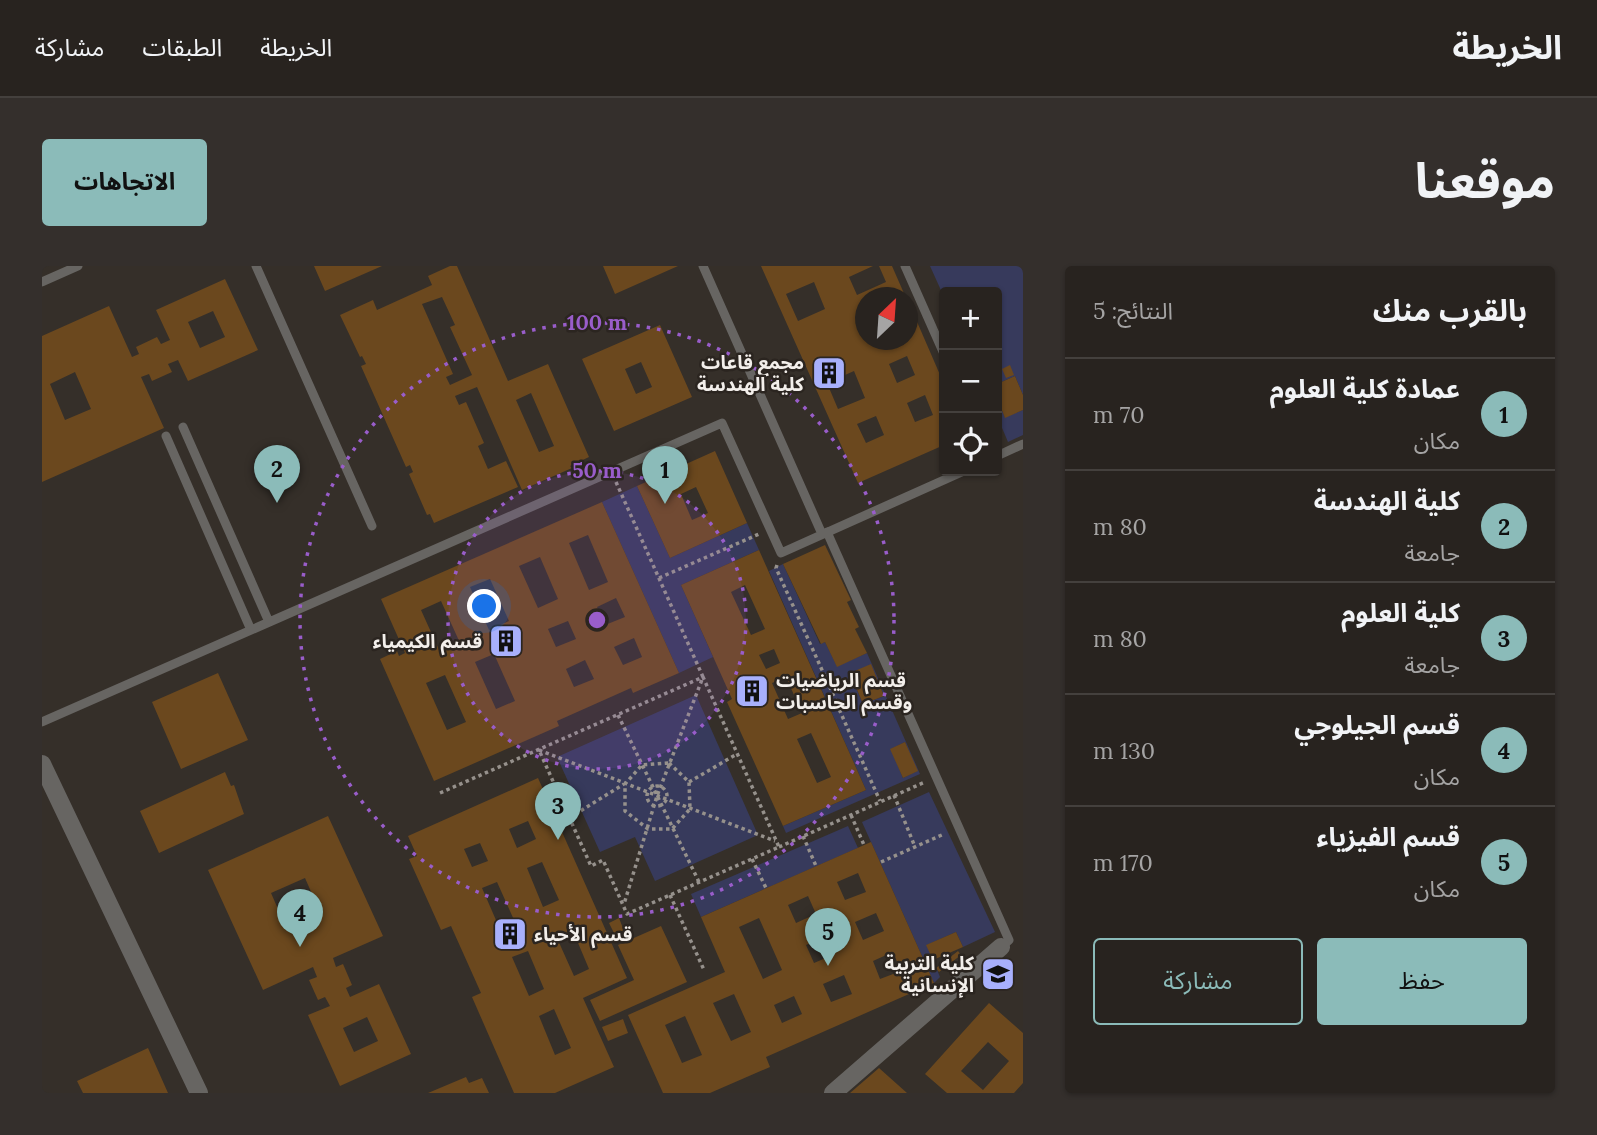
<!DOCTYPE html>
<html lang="ar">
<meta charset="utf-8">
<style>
:root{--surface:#28231f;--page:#342f2c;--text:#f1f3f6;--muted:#a5a4a4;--line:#44403d;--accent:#8bbbb9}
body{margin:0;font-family:Lora,"Noto Sans Arabic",serif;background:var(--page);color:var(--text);direction:rtl}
.controls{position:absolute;right:21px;top:21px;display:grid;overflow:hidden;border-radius:7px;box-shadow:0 2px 5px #0004}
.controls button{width:63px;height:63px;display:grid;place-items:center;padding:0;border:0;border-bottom:2px solid var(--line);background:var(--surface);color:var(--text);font:35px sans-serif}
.compass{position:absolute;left:813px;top:21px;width:63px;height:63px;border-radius:50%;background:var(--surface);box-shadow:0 2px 5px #0004;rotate:25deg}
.you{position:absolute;left:443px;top:341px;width:24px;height:24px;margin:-18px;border:5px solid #fff;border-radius:50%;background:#1a73e8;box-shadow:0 0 0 10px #1a73e833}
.badge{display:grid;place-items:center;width:46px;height:46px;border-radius:50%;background:var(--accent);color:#111;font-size:23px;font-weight:700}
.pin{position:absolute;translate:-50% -58px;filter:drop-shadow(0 2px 4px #0008)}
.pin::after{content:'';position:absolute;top:37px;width:24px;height:21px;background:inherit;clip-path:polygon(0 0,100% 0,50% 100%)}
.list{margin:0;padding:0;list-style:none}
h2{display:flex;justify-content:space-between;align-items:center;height:91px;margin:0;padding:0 28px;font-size:30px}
h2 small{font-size:23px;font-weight:400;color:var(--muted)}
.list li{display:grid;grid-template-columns:46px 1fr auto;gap:21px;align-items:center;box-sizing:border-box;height:112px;padding:0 28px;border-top:2px solid var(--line)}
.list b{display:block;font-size:26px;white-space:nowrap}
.list p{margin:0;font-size:23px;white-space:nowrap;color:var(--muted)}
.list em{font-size:23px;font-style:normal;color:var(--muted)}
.actions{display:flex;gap:14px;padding:21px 28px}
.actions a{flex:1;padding:16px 0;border:2px solid var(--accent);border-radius:7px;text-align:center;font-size:24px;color:var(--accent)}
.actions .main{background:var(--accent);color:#111}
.icon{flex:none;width:38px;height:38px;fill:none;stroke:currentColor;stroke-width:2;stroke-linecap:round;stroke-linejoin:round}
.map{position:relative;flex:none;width:981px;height:827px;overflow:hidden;direction:ltr;border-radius:7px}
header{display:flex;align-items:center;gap:42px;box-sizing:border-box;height:98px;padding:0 35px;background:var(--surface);border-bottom:2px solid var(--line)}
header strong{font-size:33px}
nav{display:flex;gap:38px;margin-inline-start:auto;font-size:24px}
.intro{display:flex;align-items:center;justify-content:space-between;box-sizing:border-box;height:168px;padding:0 42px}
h1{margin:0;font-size:49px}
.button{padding:18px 32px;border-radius:7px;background:var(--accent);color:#111;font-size:24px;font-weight:700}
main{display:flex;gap:42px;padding:0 42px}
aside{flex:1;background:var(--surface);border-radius:7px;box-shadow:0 2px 5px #0004}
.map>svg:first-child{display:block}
.green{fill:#373a5c;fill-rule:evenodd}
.building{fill:#6b481e;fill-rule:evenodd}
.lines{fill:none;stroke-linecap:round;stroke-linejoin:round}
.path{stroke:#96918c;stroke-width:3.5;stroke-dasharray:3.5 3.5;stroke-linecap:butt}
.lane{stroke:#676562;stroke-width:9}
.street{stroke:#676562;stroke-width:18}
.ring{fill:none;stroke:#995dca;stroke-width:3.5;stroke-dasharray:3.5 7}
.labels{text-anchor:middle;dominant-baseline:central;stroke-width:5;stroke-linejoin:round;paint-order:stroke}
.poi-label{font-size:19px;font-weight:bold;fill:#f3efeb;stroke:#2b2520;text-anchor:end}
.centre{fill:#995dca;stroke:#2b2520;stroke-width:3.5}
.ring-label{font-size:21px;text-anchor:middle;font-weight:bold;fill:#995dca;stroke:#2b2520;stroke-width:5;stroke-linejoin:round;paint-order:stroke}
</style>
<header>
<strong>الخريطة</strong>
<nav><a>الخريطة</a><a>الطبقات</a><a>مشاركة</a></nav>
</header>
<div class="intro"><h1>موقعنا</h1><a class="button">الاتجاهات</a></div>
<main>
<aside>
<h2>بالقرب منك<small>النتائج: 5</small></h2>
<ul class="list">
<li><span class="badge">1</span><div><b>عمادة كلية العلوم</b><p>مكان</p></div><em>70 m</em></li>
<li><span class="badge">2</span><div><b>كلية الهندسة</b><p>جامعة</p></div><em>80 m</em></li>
<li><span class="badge">3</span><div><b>كلية العلوم</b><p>جامعة</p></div><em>80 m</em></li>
<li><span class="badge">4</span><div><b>قسم الجيلوجي</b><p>مكان</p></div><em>130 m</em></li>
<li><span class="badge">5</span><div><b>قسم الفيزياء</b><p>مكان</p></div><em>170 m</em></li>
</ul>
<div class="actions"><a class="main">حفظ</a><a>مشاركة</a></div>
</aside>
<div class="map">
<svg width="981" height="827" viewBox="0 0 981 827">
<rect width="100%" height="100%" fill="#352f29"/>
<path class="green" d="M888,0H981V129L973,110L955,118V26H902V31Z
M955,132L963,151L981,144V169L966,176L955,150Z
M595,220L628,292L705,257L717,284L639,319L671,391L637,407L560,236Z
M741,298L778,378L783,376L795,400L825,387L878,508L744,567L741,560L824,524L727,305ZM829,399L842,430L821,438L808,407ZM863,476L875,505L861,512L849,483Z
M654,429L716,569L613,615L593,571L558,586L515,491Z
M887,526L953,666L921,681L914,666L885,679L898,711L892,717L820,556Z
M806,560L816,582L659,651L649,628Z"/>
<path class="building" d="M272,0H340L283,25Z
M408,0H415L466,115L506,98L547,191L528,200L530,202L480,224L435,121L413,130L417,139L424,136L442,177L436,180L446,203L464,195L476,221L392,257L388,248L385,249L367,208L371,206L368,199L364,201L319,100L324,98L320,90L318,91L298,49L331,34L335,44L390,19L386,10ZM400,31L413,59L408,61L430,109L408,119L404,111L411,108L380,38ZM489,127L512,180L497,186L474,134Z
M561,0H636L573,28Z
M719,0H831L807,11L815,29L844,16L837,0H850L864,32H824V74H866V35L902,118V179L816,217ZM772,16L783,43L756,55L744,28ZM865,90L873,109L855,117L847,98ZM812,105L823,132L796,143L785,117ZM883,129L891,149L873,156L865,137ZM834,150L842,169L824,177L815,158Z
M183,13L216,84L146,115L136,94L126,98L130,106L110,115L107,108L99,111L122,162L0,216V70L67,40L90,91L97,88L94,81L115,71L119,78L128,74L114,44ZM171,45L183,71L158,82L146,56ZM33,106L49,143L23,154L8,118Z
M618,59L650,131L572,165L540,93ZM599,96L610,121L594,128L583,103Z
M968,99L972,109L964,112L960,103Z
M973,110L981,129V144L963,152L955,132V118Z
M673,185L705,257L628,292L595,220ZM654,221L666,247L650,254L639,228Z
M560,236L637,407L591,427L589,422L515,455L517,460L392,515L338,393L355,385L357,390L363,387L339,333ZM546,269L566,316L547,324L527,277ZM498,291L516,333L496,342L477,300ZM448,313L467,355L447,364L428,321ZM574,332L583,351L563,359L555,341ZM399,335L418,377L398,386L379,344ZM526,355L534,373L514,381L506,363ZM592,372L600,391L581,399L572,381ZM452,388L473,435L454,443L433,396ZM543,394L552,413L532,421L524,403ZM403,409L424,456L405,464L384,417Z
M783,279L809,334L805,336L817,361L813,363L825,387L795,401L783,376L779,378L741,298Z
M717,284L824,524L741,560L685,436L690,433L639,319ZM703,319L723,363L709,369L689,326ZM732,383L738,397L724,403L717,389ZM744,411L760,447L746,453L730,417ZM769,467L789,511L775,517L755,473Z
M829,398L842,430L821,438L808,407Z
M176,407L206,474L139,503L110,436Z
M863,476L876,505L861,512L848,483Z
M183,506L189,520L192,519L202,548L117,587L98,545Z
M496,512L585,712L541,732L572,801L513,827H472L430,731L439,727L409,660L399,664L367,593L375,590L366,570ZM486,555L494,573L475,582L467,563ZM438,577L446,595L430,601L422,583ZM500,596L517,634L501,641L485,602ZM455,616L472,654L457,661L440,622ZM531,665L547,703L532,710L515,672ZM486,685L502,723L487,730L470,691ZM512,743L529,782L513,789L497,750Z
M286,550L341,670L291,692L294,701L301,698L310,719L304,722L308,731L337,718L369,788L298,820L266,749L288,740L283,731L276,734L267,714L275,711L271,701L221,724L166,604ZM263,612L274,637L240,652L229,627ZM325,751L336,775L312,786L301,762Z
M829,576L892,717L724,791L728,801L668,827H621L586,749L683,706L659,651ZM816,607L824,626L803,634L795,616ZM766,630L774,648L754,657L746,639ZM834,647L842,665L821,674L813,656ZM717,652L740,704L721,713L697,661ZM785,670L793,688L772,697L764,679ZM851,686L859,705L838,713L831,695ZM802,709L810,728L789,736L781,718ZM692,728L709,766L689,775L671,737ZM752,730L760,748L740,757L732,739ZM643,750L660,789L640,797L623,759Z
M577,652L582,665L573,669L567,657Z
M619,660L645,716L558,755L548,734L592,714L576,679Z
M914,666L921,681L891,694L884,679Z
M916,685L919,689L897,706L894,702Z
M947,737L981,767V817L972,827H905L883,808ZM946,776L967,795L941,824L919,805Z
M581,753L586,767L566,775L560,761Z
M106,782L126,827H41L35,815Z
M837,802L865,827H808Z
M424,811L427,817L440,812L447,827H386Z"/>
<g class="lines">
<path class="path" d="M574,216L661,411L615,530L582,638
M735,299L734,302L794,435L792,440L797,443L838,535
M617,312L717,268
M794,435L799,437L797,443
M576,449L657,616
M497,484L733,575
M627,497L647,516L648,543L630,563H606L583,545V518L600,499Z
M647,516L695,488
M605 530a10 10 0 1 1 20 0a10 10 0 1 1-20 0Z
M398,527L661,411L737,581L585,648L561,594L549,600L497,484
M852,529L873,581
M809,549L822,579
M527,552L582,518
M761,570L774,600
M737,581L883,516
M710,593L724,622
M839,596L902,568
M628,629L662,704"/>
<path class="lane" d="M214,0L330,260
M661,0L780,268
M863,0L902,88
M0,16L36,0
M141,161L227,356
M124,170L209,364
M955,190L981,178
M785,266L967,674L959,681
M0,456L680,157L739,287L922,205"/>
<path class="street" d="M0,498L157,827
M791,827L959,681"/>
</g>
<circle cx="555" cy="354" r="149" fill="#995dca" fill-opacity=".12"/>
<g class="ring">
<circle cx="555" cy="354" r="149"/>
<circle cx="555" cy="354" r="297"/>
</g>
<defs>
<g id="building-square" transform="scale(1.75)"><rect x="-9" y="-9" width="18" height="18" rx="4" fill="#a8b0fc" stroke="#2b2520"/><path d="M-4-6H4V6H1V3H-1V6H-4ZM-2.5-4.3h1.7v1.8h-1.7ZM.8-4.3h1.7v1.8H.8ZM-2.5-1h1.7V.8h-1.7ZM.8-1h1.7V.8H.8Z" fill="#111"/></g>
<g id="university-square" transform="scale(1.75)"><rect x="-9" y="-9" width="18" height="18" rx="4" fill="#a8b0fc" stroke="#2b2520"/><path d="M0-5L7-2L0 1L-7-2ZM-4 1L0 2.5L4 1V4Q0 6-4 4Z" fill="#111"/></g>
</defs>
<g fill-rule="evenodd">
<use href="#building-square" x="787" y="107"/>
<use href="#building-square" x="464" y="375"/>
<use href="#building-square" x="710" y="425"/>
<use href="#building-square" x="468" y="668"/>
<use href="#university-square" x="956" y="708"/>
</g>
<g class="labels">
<g class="poi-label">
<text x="762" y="96">مجمع قاعات<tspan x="762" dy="22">كلية الهندسة</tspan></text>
<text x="440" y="375">قسم الكيمياء</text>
<text x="734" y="414" text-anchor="start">قسم الرياضيات<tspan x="734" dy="22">وقسم الحاسبات</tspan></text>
<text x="492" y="668" text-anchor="start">قسم الأحياء</text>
<text x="932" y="697">كلية التربية<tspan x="932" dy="22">الإنسانية</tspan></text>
</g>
</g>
<circle cx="555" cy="354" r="10" class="centre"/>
<g class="ring-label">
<text x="555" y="64">100 m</text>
<text x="555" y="212">50 m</text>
</g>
</svg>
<div class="controls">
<button>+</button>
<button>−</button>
<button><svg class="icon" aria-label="locate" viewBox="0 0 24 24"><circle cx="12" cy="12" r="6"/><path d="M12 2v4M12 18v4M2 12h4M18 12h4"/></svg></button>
</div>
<svg class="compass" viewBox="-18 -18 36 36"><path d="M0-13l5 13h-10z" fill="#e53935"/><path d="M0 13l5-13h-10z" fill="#a5a4a4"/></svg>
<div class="you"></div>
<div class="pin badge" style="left:623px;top:238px">1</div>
<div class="pin badge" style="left:235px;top:237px">2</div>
<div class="pin badge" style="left:516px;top:574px">3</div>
<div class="pin badge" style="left:258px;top:681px">4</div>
<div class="pin badge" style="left:786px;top:700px">5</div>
</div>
</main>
